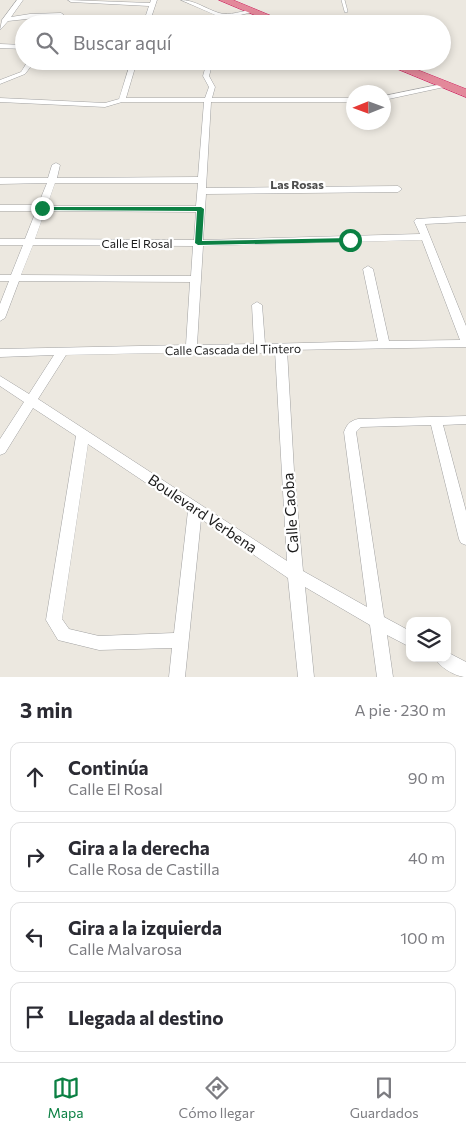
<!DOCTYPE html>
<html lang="es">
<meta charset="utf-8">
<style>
:root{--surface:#fff;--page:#f2f2f3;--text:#2b2b33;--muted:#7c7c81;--line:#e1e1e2;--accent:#0b8043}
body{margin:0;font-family:Commissioner,sans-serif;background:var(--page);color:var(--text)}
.controls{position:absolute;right:15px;bottom:15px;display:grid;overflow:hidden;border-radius:10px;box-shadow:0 2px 8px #0003}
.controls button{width:45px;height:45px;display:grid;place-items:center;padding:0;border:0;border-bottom:1px solid var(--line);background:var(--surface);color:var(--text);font:25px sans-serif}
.compass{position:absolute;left:346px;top:85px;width:45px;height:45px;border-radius:50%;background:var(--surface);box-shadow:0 2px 8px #0003;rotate:269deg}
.stop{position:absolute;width:15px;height:15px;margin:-11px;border:4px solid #0b8043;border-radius:50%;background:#fff}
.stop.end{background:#0b8043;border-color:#fff;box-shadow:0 1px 5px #0008}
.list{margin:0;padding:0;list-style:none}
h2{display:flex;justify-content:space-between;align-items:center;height:65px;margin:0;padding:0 20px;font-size:21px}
h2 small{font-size:16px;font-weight:400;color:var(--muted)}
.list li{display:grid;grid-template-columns:32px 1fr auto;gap:15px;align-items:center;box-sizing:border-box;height:70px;margin:0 10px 10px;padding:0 10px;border:1px solid var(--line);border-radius:10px}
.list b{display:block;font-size:19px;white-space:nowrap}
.list p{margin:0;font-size:16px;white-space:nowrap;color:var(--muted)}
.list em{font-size:16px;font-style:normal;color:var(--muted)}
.icon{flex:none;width:28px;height:28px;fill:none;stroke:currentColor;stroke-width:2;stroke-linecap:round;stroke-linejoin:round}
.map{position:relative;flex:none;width:466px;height:677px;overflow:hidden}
.search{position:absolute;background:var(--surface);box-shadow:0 2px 8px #0003;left:15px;right:15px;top:15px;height:55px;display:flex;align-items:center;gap:12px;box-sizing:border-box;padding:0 18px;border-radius:28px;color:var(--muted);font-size:19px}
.sheet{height:385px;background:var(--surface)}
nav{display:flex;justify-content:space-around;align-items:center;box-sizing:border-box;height:70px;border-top:1px solid var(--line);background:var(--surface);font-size:14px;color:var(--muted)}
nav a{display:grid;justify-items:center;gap:2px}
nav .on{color:var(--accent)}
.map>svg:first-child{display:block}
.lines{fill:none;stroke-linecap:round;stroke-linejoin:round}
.lane-casing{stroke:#a1a1a1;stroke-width:4}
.street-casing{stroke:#a1a1a1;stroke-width:1}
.highway-casing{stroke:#cf2763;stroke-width:1}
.lane{stroke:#fff;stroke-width:3}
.street{fill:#fff;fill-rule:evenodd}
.highway{fill:#e3889a;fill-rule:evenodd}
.route{fill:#0b8043}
.labels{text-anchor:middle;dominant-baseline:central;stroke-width:4.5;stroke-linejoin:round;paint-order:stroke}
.far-quarter-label{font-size:12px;font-weight:bold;fill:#4d4d4d;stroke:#fff}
.street-label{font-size:12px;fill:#1a1a1a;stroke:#fff}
.near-street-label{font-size:15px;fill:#1a1a1a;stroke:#fff}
</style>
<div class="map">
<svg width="466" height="677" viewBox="0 0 466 677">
<rect width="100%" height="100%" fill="#ece8e0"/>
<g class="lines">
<g class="lane-casing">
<path id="lane" d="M343,0L346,11"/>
</g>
<g class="street-casing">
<path id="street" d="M17,0H23L11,17L30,14L61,13L64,15L8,21L0,30L2,20Z
M68,0L150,3L151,0H157L149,24H143L149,6L71,2Z
M181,0C195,0 206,9 219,13C229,16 243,11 254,9L257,11L232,17H221L218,24H212L215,15Z
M0,44L24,45V49L0,48Z
M28,61H35L25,74L0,84V80L21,72Z
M131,61H137L126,98H205L209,87L203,76L206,65L202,61H209L212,65L209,76L215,87L212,98H354V102H211L206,188L398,186L402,189L398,192L206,194L203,240L420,234L414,221L416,219L466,216V222L425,224L466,326V347L287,350L294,471L303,571L367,607L344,432C347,424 350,421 358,419L466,416V424L443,425L466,511V545L461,543L459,539L431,425L361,427L356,432L384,617L410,631V647L387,635L393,677H377L370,625L305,587L314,677H298L288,578L201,519L185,677H169L172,648L99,650L58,640L46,620L76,436L33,408L5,453L0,455V439L24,402L0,386V376L29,394L54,355L0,357V349L186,345L190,282L19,281L5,318L0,321V304L9,281H0V275H11L23,245H0V239H25L36,211H0V205H38L47,183L0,184V178H48L52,165L56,163L60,165L57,178L198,177L204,102H122L105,107L0,102V98L105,103L119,99ZM55,183H198L196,206H47ZM45,211L196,212L194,240L35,239ZM422,240L460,340L389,341L373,269L368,266L363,269L378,341L265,344L262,305L257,302L252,305L254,344L197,345L203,246ZM33,245L193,246L191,276L21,275ZM256,351L260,353L275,351L287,561L38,399L66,355ZM88,444L188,511L174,633L99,636L69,629L62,619Z
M447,83L449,84V86L384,100V96Z
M447,652L466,662V677C456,677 439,667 435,658H447Z"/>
</g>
<g class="highway-casing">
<path id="highway" d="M219,0H233L291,24H276Z
M378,61H395L466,89V97Z"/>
</g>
<use href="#lane" class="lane"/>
<use href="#street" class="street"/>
<use href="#highway" class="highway"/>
</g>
<path class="route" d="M39,207H201L204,209L202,241L350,238L353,240L350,242L198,245L195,243L197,211L42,210L38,208Z"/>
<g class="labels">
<g class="far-quarter-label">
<text x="297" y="184">Las Rosas</text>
</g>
<g class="street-label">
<text x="137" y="243">Calle El Rosal</text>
<text transform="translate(233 349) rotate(-1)">Calle Cascada del Tintero</text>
</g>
<g class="near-street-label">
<text transform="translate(203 513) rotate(34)">Boulevard Verbena</text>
<text transform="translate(290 513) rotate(-94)">Calle Caoba</text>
</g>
</g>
</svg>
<div class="controls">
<button><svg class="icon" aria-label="layers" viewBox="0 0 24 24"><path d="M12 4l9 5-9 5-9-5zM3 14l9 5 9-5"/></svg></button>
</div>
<svg class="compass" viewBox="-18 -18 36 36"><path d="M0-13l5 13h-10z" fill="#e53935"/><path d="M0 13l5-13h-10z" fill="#7c7c81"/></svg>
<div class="stop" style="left:350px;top:240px"></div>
<div class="stop end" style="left:42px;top:208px"></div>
<div class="search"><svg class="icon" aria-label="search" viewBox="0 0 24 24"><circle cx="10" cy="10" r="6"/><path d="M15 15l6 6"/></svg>Buscar aquí</div>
</div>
<section class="sheet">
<h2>3 min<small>A pie · 230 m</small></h2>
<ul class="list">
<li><svg class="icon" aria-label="ahead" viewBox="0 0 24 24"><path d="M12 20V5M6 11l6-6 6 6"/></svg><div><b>Continúa</b><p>Calle El Rosal</p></div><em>90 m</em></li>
<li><svg class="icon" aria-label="right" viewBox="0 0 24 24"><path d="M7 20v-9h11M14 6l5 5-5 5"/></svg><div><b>Gira a la derecha</b><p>Calle Rosa de Castilla</p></div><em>40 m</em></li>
<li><svg class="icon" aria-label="left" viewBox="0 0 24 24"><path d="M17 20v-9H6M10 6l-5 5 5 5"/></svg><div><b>Gira a la izquierda</b><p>Calle Malvarosa</p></div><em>100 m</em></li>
<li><svg class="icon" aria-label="arrive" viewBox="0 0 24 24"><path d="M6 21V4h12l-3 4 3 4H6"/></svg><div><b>Llegada al destino</b></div></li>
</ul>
</section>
<nav>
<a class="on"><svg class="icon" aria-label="map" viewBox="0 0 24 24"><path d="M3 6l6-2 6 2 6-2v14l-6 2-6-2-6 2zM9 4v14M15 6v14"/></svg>Mapa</a>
<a><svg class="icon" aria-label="directions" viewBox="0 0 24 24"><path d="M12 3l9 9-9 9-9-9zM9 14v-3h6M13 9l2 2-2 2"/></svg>Cómo llegar</a>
<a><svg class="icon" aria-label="saved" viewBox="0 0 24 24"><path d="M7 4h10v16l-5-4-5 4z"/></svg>Guardados</a>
</nav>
